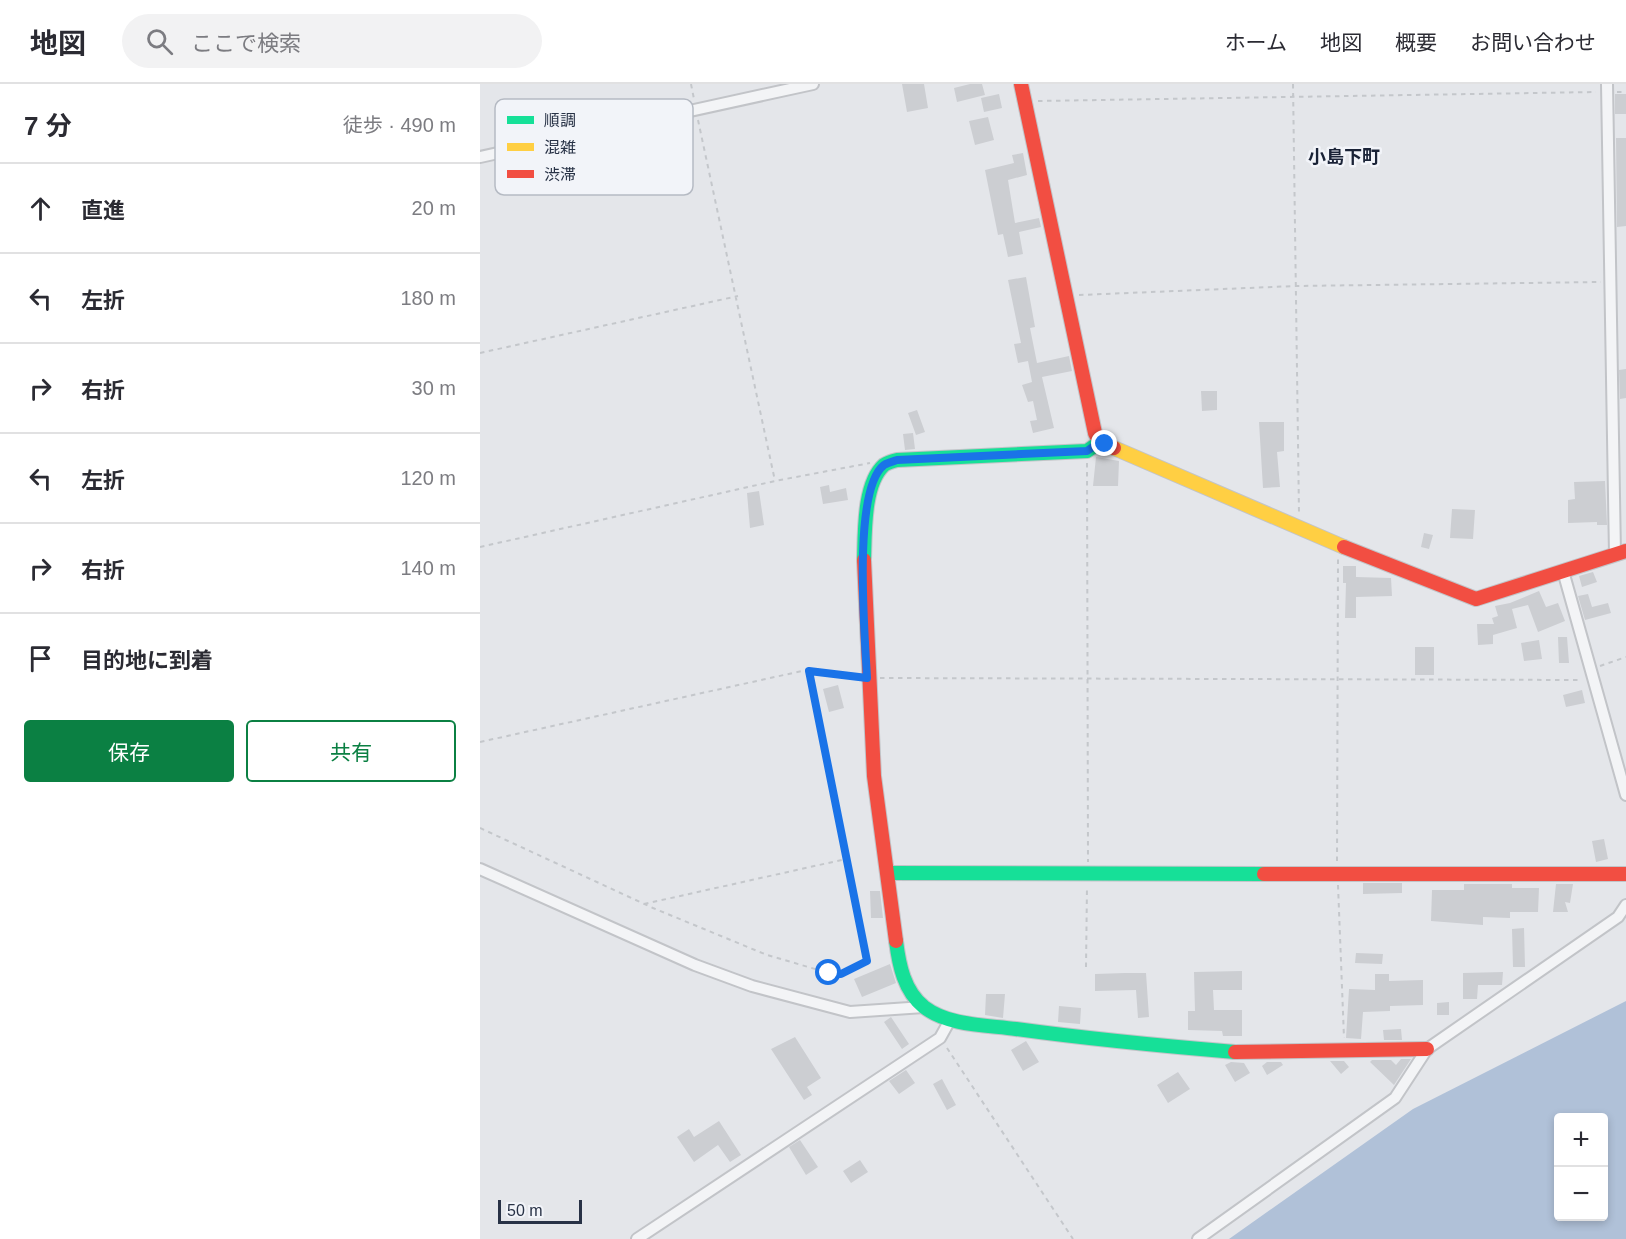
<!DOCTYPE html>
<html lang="ja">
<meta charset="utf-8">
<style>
:root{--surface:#fff;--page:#f2f2f3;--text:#2b2b33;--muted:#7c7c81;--line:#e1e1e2;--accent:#0b8043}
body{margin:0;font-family:Helvetica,"Noto Sans JP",sans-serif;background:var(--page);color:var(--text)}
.controls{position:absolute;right:18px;bottom:18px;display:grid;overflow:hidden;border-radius:6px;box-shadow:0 3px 9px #0003}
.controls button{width:54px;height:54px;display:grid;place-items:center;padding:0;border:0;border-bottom:2px solid var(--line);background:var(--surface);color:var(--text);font:30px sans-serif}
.scale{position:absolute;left:18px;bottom:15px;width:84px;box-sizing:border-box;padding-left:6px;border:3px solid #283246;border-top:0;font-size:16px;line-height:21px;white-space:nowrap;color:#283246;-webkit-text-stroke:4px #f2f4f9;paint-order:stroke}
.stop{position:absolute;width:18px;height:18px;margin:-14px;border:4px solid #1a73e8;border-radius:50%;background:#fff}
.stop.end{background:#1a73e8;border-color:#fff;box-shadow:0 2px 6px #0008}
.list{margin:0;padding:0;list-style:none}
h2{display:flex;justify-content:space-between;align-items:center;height:78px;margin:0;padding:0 24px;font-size:26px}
h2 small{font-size:20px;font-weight:400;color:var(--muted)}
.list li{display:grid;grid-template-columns:39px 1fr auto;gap:18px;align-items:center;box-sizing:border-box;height:90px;padding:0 24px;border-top:2px solid var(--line)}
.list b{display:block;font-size:22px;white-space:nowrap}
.list em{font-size:20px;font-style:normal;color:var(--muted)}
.actions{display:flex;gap:12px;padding:18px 24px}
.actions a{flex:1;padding:14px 0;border:2px solid var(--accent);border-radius:6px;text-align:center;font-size:21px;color:var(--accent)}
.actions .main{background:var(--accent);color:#fff}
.icon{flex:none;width:33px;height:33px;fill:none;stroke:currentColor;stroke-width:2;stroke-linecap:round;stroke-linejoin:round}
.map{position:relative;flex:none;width:1146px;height:1155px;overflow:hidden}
header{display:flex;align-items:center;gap:36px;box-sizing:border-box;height:84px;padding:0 30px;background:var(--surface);border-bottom:2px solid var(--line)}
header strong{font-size:28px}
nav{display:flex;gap:33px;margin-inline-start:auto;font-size:21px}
.search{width:420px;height:54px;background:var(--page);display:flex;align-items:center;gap:15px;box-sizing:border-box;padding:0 21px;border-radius:33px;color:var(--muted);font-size:22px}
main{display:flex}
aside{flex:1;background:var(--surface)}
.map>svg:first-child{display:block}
.water{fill:#b0c1d8;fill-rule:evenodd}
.building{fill:#ccced2}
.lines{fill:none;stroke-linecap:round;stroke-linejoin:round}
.street-casing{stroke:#c2c4c8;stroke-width:14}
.fast-casing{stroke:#c2c4c8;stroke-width:16}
.slow-casing{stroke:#c2c4c8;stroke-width:16}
.jam-casing{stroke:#c2c4c8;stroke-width:16}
.path{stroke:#c4c7cb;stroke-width:2;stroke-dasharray:4.5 4.5;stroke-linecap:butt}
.street{stroke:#f3f4f6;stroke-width:10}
.fast{stroke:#16e098;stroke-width:14}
.slow{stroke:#ffcf43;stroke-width:14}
.jam{stroke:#f24e42;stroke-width:14}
.route{stroke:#1a73e8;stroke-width:8}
.labels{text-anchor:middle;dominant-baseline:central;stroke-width:5;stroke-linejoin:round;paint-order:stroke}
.quarter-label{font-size:18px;font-weight:bold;fill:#1a2337;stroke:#f2f4f9}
.key{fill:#f2f4f9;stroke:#b5bac3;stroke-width:1.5}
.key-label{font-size:16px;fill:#283246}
</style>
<header>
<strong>地図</strong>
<div class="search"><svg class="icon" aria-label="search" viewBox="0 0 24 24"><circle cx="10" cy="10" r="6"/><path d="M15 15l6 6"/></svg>ここで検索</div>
<nav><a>ホーム</a><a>地図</a><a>概要</a><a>お問い合わせ</a></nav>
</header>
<main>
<aside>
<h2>7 分<small>徒歩 · 490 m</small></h2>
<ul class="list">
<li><svg class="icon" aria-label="ahead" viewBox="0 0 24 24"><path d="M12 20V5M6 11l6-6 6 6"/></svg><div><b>直進</b></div><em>20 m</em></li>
<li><svg class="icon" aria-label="left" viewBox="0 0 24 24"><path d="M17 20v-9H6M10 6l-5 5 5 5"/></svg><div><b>左折</b></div><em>180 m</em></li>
<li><svg class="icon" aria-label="right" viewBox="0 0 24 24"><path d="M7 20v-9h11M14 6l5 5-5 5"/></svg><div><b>右折</b></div><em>30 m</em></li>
<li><svg class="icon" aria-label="left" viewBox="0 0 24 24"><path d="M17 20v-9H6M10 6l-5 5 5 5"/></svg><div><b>左折</b></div><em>120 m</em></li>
<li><svg class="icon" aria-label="right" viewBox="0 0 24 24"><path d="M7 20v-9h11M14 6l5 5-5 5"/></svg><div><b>右折</b></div><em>140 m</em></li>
<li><svg class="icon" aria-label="arrive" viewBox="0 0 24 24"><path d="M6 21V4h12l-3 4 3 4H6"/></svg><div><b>目的地に到着</b></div></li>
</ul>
<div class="actions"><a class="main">保存</a><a>共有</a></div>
</aside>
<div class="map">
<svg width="1146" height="1155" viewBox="0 0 1146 1155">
<rect width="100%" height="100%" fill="#e4e6ea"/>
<path class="water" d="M1146,917V1155H749L933,1025ZM1078,1034H1124V1132H1078Z"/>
<path class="building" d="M422,0H444L448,24L427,28Z
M490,0H502L505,11L477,18L474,4Z
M519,10L522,24L504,28L501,14Z
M1135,10H1146V30H1135Z
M508,33L514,56L495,61L489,37Z
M1136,54H1146V142L1137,143Z
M543,69L547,91L528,96L535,139L559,134L561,143L539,148L543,170L528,173L523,150L518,151L505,86L534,79L532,71Z
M546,193L555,243L550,244L557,279L589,272L592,287L562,293L574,344L553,349L550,337L557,336L553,317L548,318L542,301L552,298L548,277L538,279L534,260L541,259L528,196Z
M1146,285V314L1140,315L1139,286Z
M721,307H737V326L722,327Z
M437,326L445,348L436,351L428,329Z
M779,338H804V367L797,368L800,403L783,404Z
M433,349L435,365L425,366L423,350Z
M616,373L639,377L638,402H613Z
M1125,397L1127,441H1117V438L1088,439V416L1095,415L1094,398Z
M349,401L350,408L366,404L368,416L343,420L340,403Z
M279,407L284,441L270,444L267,409Z
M972,425L995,426L993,455L970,454Z
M944,449L953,451L949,465L941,463Z
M863,482H876V493L911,494L912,512L876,513V534H865L866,499H863Z
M1113,488L1117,498L1102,503L1099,492Z
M1059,507L1066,523L1078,519L1085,537L1058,548L1048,521L1032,525L1037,544L1013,551V560L998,561L997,540H1014L1012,534L1018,532L1015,522L1030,519Z
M1108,510L1112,523L1128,519L1131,529L1105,536L1098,512Z
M1078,553H1087L1089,579H1079Z
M1059,556L1062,575L1044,577L1041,559Z
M935,563H954V591H935Z
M358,601L364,624L349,628L343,605Z
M1102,606L1105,619L1086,623L1083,611Z
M1124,755L1128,775L1116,778L1112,757Z
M883,799H922V809L883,810Z
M984,800H1032V804H1059L1058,828H1030V834L1003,833V841L951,837L952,806H984Z
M1076,800H1093L1090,819L1085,818L1088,828H1073Z
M390,807H400L403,834H391Z
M1044,844L1045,883H1033L1032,845Z
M876,869L903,870L902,880L875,879Z
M410,880L416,899L382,913L374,895Z
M762,887V906H733L734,926H762V952H743L742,947L708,946V927H715L714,888Z
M1023,888L1022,901H998L997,915H983V889Z
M645,889H666L669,933L658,934L656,906L615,907V890Z
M895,890H909V897L943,896V921L910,922V927L883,928L881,955L866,954L869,905L895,906Z
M506,910H525L523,934L505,931Z
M969,918V931H957V919Z
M579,922L601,924L600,940L578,938Z
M411,933L429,960L422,965L404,938Z
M921,945L922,956H904L903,946Z
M315,953L341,994L327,1003L332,1011L324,1016L291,965Z
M546,957L559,978L543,987L531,966Z
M921,975H931L914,1001L890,978L892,976H911L916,981Z
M850,977H864L869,983L861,990Z
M751,978L764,979L770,989L755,998L745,981Z
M787,978H801L803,981L787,991L782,982Z
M426,986L435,999L419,1010L409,997Z
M698,988L710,1005L688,1019L677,1001Z
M462,995L476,1021L467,1026L453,1000Z
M239,1037L261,1071L250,1078L238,1061L214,1078L197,1053L209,1045L214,1053Z
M320,1056L338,1083L326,1091L309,1063Z
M380,1076L388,1088L371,1099L363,1087Z"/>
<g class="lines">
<g class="street-casing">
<path id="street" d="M1127,0L1135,471
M0,73L333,0
M1083,487L1146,711
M0,785L215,881L272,902L370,928L444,923
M157,1155L460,954L470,936
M718,1155L915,1014L947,965L1138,833L1146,821"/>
</g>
<g class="fast-casing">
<path id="fast" d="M384,476C385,450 383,400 404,381C407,379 413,377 417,376L607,367L620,358
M408,789L784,790
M416,857C419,881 424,907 444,923C469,942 506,941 536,945C609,955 682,962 755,968"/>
</g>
<g class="slow-casing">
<path id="slow" d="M634,364L864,463"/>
</g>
<g class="jam-casing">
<path id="jam" d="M541,0L615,349L620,358L634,364
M864,463L996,515L1146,467
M384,476L394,692L416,857
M784,790H1146
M755,968L947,965"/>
</g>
<path class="path" d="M211,0L214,15
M813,0L819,430
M1137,8H1146
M558,17L1116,8
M218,36L295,397
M599,211L816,202L1121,198
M0,269L258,212
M607,379L608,778
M0,463L295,397L390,379
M1120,582L1146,573
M400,594L1102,596
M0,658L322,587L377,593
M0,744L173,824L287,871L349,889L361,890L387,877L329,589
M857,777L858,474
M858,801L864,954
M164,820L366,775
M606,883L607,802
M467,964L593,1155"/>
<use href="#street" class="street"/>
<use href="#fast" class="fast"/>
<use href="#slow" class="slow"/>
<use href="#jam" class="jam"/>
</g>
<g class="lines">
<path class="route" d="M349,889L361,890L387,877L329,587L387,594C385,553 372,406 404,381C407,379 414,377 417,376L607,367L620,358L625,360"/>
</g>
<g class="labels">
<g class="quarter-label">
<text x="864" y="73">小島下町</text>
</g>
</g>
<rect x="15" y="15" width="198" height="96" rx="9" class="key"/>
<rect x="27" y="32" width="27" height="8" fill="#16e098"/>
<rect x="27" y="59" width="27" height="8" fill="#ffcf43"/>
<rect x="27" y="86" width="27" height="8" fill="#f24e42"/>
<g class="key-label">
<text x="64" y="42">順調</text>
<text x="64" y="69">混雑</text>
<text x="64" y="96">渋滞</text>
</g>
</svg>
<div class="controls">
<button>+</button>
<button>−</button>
</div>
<div class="scale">50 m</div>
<div class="stop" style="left:349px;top:889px"></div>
<div class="stop end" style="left:625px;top:360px"></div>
</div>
</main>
